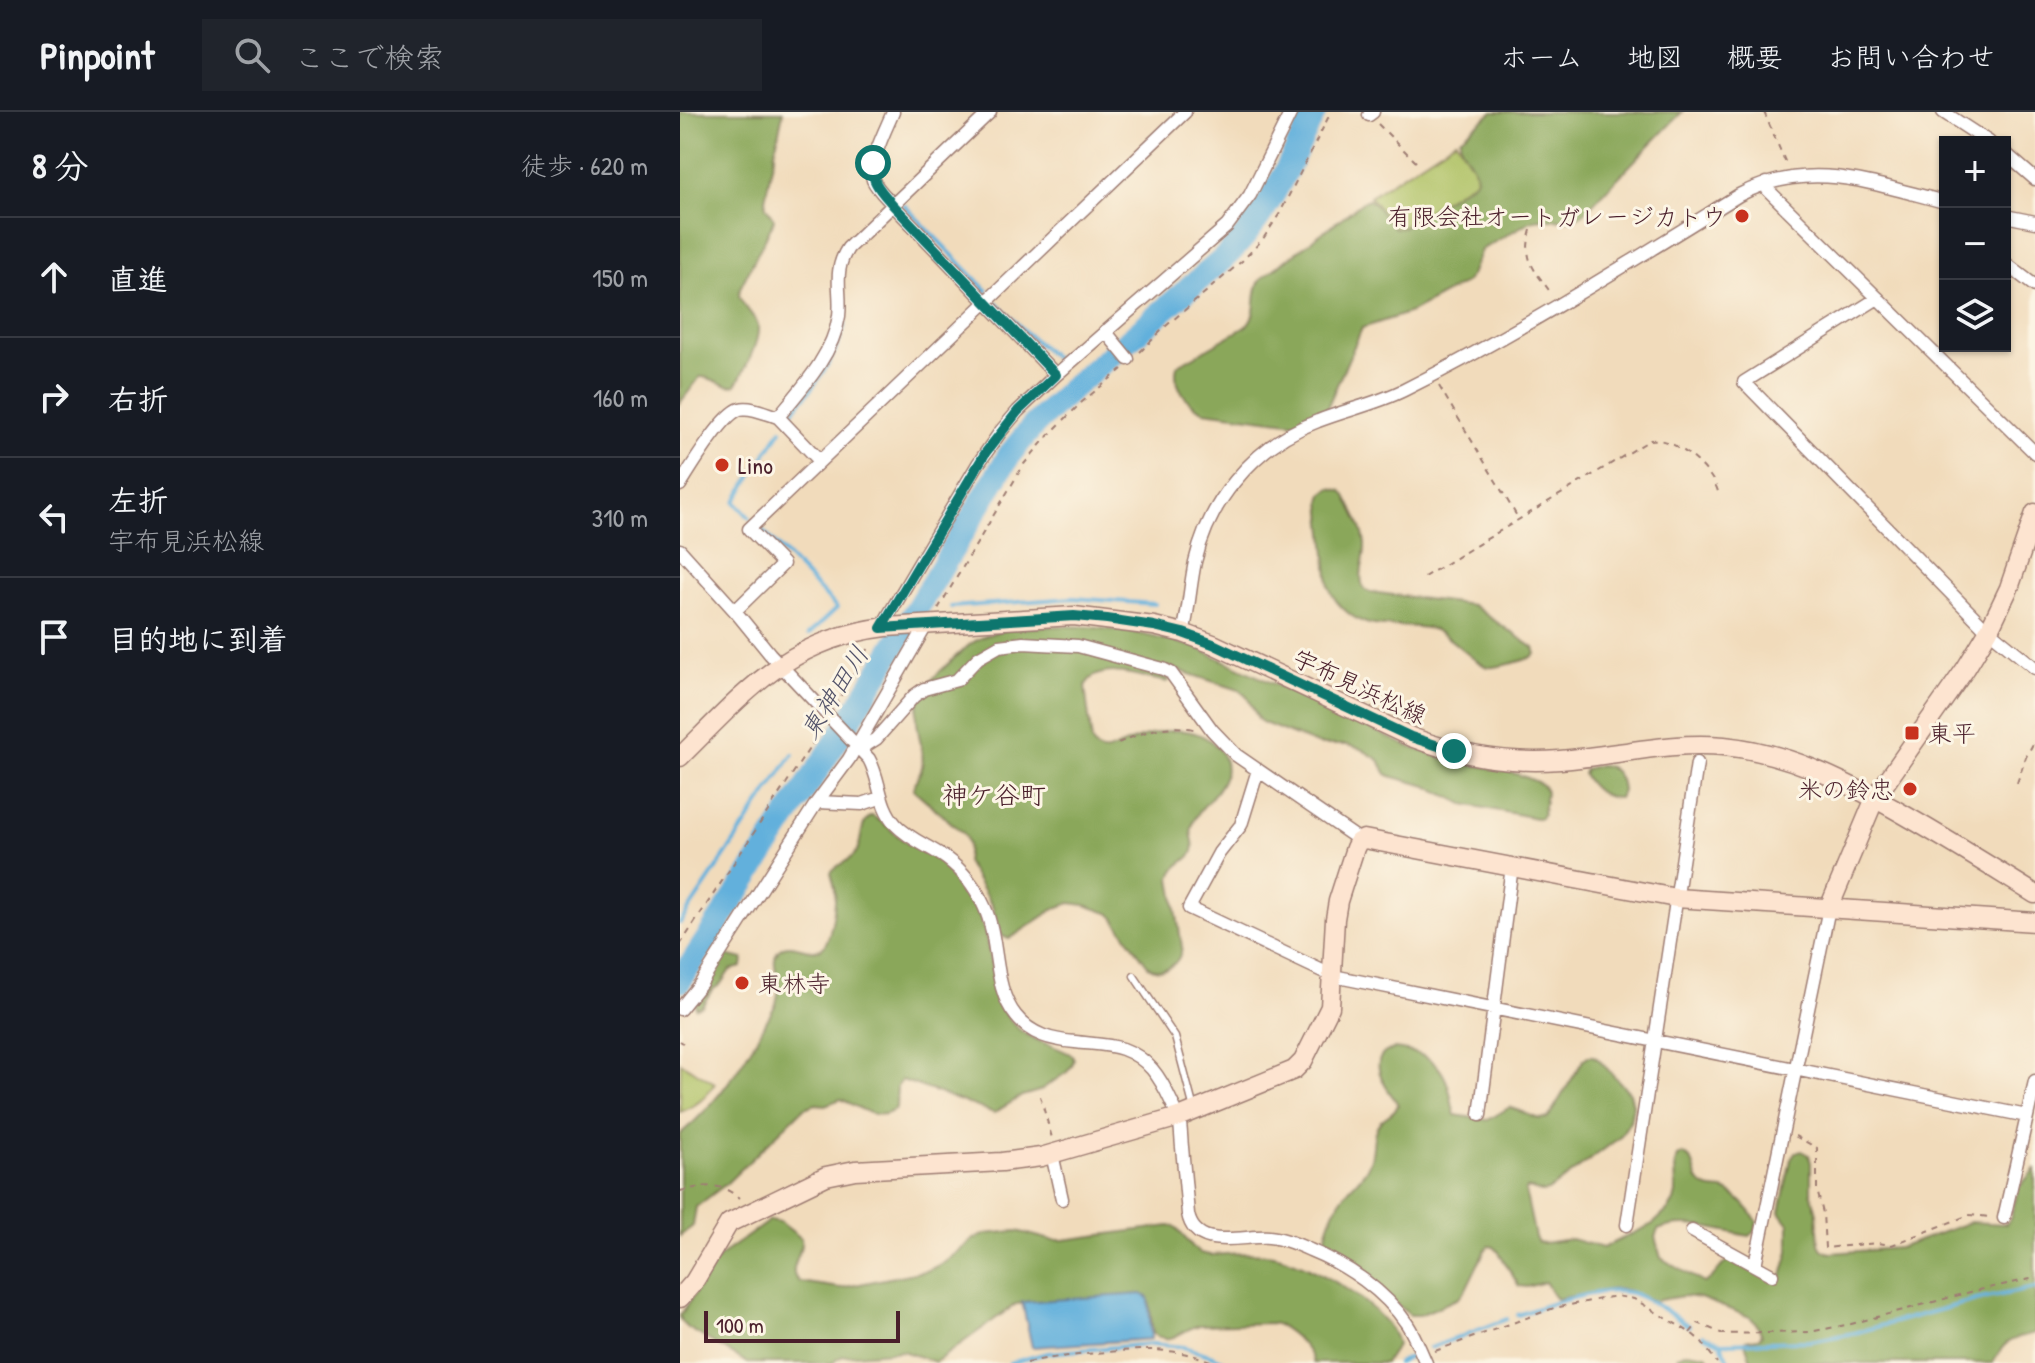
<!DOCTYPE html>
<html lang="ja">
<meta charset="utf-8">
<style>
:root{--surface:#171b24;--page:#20242c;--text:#f1f3f6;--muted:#9ea1a6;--line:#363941}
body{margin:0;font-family:"Patrick Hand","Klee One",sans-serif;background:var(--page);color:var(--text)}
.controls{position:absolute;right:24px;top:24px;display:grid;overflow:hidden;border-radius:0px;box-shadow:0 2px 6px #0004}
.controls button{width:72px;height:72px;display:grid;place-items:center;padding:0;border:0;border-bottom:2px solid var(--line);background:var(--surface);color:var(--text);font:40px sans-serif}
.scale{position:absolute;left:24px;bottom:20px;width:196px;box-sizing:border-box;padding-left:8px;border:4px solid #4a1f2b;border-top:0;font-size:22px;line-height:28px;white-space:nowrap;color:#4a1f2b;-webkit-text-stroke:6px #fcf5e5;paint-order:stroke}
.stop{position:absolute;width:24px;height:24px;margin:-18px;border:6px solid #0f766e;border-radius:50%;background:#fff}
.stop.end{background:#0f766e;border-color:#fff;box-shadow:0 2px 8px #0008}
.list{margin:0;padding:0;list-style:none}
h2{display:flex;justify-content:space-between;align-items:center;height:104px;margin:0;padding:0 32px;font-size:34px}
h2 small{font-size:26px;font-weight:400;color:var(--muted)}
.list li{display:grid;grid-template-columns:52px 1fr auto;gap:24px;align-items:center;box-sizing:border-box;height:120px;padding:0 32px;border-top:2px solid var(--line)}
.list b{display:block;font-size:30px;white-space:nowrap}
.list p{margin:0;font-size:26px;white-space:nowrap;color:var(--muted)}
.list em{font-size:26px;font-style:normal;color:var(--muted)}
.icon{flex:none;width:44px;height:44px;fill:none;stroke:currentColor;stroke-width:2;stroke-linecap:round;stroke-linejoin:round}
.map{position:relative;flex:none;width:1355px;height:1251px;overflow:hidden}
header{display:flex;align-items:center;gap:48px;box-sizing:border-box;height:112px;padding:0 40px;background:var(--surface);border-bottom:2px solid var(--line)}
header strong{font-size:38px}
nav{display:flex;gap:44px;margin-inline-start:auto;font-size:28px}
.search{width:560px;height:72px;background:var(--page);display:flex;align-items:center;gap:20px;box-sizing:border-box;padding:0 28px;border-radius:0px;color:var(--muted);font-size:30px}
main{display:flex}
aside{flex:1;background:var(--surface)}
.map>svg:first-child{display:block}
.green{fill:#aec164;stroke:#7c7048;stroke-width:2}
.forest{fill:#8aa75a;stroke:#6a6342;stroke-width:2}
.water{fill:#62b0dc;stroke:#566884;stroke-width:2}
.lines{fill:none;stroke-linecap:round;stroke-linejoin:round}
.stream{stroke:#62b0dc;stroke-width:4}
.river{stroke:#62b0dc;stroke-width:24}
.lane-casing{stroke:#9e7d73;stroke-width:9}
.street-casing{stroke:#9e7d73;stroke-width:15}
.secondary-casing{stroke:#9e7d73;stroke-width:21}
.path{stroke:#9e7d73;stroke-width:2;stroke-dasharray:6 6;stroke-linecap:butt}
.lane{stroke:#fff;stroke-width:6}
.street{stroke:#fff;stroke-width:12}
.secondary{stroke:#fde4d0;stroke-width:18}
.route{stroke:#0f766e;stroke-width:10}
.poi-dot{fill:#c8321e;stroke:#fcf5e5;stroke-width:3}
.labels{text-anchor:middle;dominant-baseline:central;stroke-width:6;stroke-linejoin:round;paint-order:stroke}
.poi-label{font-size:24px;fill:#4a1f2b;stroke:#fcf5e5;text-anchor:start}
.street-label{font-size:24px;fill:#4a1f2b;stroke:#fcf5e5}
.water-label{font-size:26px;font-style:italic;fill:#525269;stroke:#fcf5e5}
.neighbourhood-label{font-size:26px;fill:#4a1f2b;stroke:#fcf5e5}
</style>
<header>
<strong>Pinpoint</strong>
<div class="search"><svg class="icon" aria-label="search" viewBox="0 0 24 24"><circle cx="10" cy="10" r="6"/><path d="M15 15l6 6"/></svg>ここで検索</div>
<nav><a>ホーム</a><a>地図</a><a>概要</a><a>お問い合わせ</a></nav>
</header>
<main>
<aside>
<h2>8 分<small>徒歩 · 620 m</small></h2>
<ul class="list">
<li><svg class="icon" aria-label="ahead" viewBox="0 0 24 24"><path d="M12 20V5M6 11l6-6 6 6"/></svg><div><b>直進</b></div><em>150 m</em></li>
<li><svg class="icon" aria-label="right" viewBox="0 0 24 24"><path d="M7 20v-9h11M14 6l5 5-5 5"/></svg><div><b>右折</b></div><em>160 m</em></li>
<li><svg class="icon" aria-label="left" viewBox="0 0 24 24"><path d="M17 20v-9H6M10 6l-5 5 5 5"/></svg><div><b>左折</b><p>宇布見浜松線</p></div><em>310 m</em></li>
<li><svg class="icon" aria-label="arrive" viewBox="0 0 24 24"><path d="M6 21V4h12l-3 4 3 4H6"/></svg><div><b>目的地に到着</b></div></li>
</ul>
</aside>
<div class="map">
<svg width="1355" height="1251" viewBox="0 0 1355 1251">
<rect width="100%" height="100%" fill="#fcf5e5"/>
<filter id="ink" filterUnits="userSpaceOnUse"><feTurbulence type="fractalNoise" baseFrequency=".0125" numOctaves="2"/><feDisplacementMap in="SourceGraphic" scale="16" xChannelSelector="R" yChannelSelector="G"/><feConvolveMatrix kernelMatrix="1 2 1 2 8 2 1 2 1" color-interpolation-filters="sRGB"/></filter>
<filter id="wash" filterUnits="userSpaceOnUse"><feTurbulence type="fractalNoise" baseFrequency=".006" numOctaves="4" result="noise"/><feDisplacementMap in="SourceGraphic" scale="32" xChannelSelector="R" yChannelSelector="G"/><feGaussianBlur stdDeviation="1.8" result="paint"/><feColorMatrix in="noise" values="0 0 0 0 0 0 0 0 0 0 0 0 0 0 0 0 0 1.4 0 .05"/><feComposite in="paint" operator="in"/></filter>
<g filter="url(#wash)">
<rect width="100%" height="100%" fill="#f1dbbb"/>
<path class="green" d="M776,28L796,58L797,65L793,70L723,115L715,116L708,111L690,84Z
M1,951L35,971C26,986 16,994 0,1000Z"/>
<path class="forest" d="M0,0H103L85,87L86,95L94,107L92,113L60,176L59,184C63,194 72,201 77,211C83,224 63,261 56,273C43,277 33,264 20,265L0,291Z
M813,0H1002L902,103C886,113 869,103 851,109L801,138L791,163L785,171L731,200L682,216L646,298L616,311L524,299C507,293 492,271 497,254L565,215C581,200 570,184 581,167L684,89L688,87C700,93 704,108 715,116L723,115L793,70L797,65C794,50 779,41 780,26Z
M651,376L662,379L665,382C673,398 683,414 685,432C686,447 676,465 685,478L690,480L792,493L854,536L856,542C849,548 841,549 833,551C825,553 816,556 808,555C791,550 772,523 751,517C720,509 693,523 667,500C658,492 653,486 649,475L641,389L643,382Z
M378,514L410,515L457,521L515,535L727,634L771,649L823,658L843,664L857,670L863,674L866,680L863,702L861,706H856L784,692L747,674L710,664L706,662L699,648L681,637L667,633H639L584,611L579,608L567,585L559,578L485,554L481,563L489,568L486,570C464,565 416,548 405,575L412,630C416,638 420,640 428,639C461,625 507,603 537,635C544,643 547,653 545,663C539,683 516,696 512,715C509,723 516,731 513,739C509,751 495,749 491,766L502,835C500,852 484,864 468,854L431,802L405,793L390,791L376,796L329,827L322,824L312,794L286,750C287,739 290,732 284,722L233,677C234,668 240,664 242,655C246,636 233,616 238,594C242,577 253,565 266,554C276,544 287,533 299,527C323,514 352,516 378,514Z
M920,653C935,654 941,665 942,679L939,686C922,686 911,676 903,662L905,657Z
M192,704C205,710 214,722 226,730C238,738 251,744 263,752C289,772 301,801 307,831C313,857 313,885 329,907C347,930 369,930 392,943L394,947L392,954L387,960L359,979L342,984L314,1001L222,968L217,974L216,996C199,1012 178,995 161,987L145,993L136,992L124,996L46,1072L16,1095L13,1114L0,1124V1022C44,987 69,941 96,892C97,886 99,880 99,874C98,862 90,848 99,838C110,827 128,843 141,837C151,832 156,789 155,778C155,772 152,766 151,760C158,751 171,750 177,739C183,727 179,710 192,704Z
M46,843L63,847L62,855L50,858L40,873L32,878L22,894L16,896L15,890Z
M714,937C741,940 761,947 769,977C772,986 772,995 775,1003L808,1008L830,995L859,1007L868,1006L904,947L908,944H913L918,947L950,981L953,993L950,1009L939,1026L868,1079L861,1080L849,1076L845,1078L855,1125L858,1130L864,1131L891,1127L923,1136L973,1112L989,1097L994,1089L996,1081L995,1052L998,1045L1003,1042C1020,1050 1011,1066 1024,1074C1029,1078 1037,1077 1043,1078C1057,1082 1070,1098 1077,1109L1076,1119L1069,1124C1040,1119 1007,1106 978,1118L975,1125L981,1146L1024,1171C1036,1166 1040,1151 1052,1146L1092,1167L1096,1168L1102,1164L1109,1139V1112L1100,1100L1111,1047L1115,1041L1122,1039L1129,1043L1131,1051V1079L1137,1102L1139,1132C1141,1138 1144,1140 1151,1141L1219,1136L1290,1110L1326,1112L1330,1107L1339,1075L1355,1057V1221C1331,1227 1324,1228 1313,1251H1072L1065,1231L1066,1228L1078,1226L1082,1223L1076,1211L1070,1205L1020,1186L1003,1184L974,1189L946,1178L935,1177L876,1187L865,1170L847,1175L839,1174L818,1139L814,1135L809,1134L805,1138L786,1177L779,1186L740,1203H730L654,1144C645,1135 644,1128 648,1116C652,1103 657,1092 665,1082C673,1072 684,1064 689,1052C696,1039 690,1021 700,1010C706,1003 714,1002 718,993L716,989C705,975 684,944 714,937Z
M90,1108L100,1110L121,1126C124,1143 104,1159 120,1170L160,1176L249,1158L265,1150L294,1127L305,1122L337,1119L371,1128H383L489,1114L495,1115L513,1135L520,1141L530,1143C550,1142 573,1139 593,1143C626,1149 713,1197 717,1233L705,1251H633C631,1237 606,1214 592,1211L520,1213C501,1217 494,1234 473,1222L469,1188L467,1185L461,1182L336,1192L260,1247L255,1250L222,1239L163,1244L157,1247L153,1251H68L8,1216L2,1210L0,1204L39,1145Z
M1007,1240L1026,1243L1033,1251H995L998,1244Z"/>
<path class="water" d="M462,1182L467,1185L469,1188L471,1227L352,1235L342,1190Z"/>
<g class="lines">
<path class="stream" d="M224,93L307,179
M317,191L345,220L375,246
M108,305C132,277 157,247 165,211
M70,406L55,390L101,318
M81,417L157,496L128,523
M246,480L252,484
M271,495L393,486L475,492
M0,811L113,642
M838,1203C865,1193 928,1172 954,1182C974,1189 992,1203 1009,1214
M1023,1223L1041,1231L1130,1229L1174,1221L1296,1188L1355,1176
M1041,1231L1049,1251
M750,1236L827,1207
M330,1251L367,1241L472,1232L503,1235L533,1244L549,1251
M718,1251L732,1244"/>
<path class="river" d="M0,869L165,616L330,342L353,314L390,278L542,148C587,107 608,54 635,0"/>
</g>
</g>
<g filter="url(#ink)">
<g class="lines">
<g class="lane-casing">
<path id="lane" d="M454,864L495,925L514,997"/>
</g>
<g class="street-casing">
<path id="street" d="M213,0C207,15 187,53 193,68C197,77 206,85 213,93L376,263
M1263,0L1309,30
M689,3L693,0
M1325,41L1355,67
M1086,71L1088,78L1355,341
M1325,104L1355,110
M1325,151L1355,174
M1198,186L1064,270L1302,513L1355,556
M425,219L448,247
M98,305L140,349
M0,373C10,357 43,302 60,297C71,294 87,302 98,305C122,276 153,243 159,204C162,178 152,160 168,136L310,0
M0,438L55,499L90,542L189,647C201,669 198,693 216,713C230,728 251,735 267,747C283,759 296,776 304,794C320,828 312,875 336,904C351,923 372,928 395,930C411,932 428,932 443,937C468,946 480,965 491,989C493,994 497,1000 499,1005C501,1014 501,1026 502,1035C504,1058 506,1080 508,1102C515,1140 563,1123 589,1125C603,1126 617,1132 630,1138C667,1153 705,1179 727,1212C735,1224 740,1238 746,1251
M55,499L103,452L69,417L505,0
M201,516L298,352L321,319L338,299L376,263L547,114L570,83L611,0
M503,521C509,498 510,473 515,450C522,420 536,392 555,369C577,342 605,321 638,309C666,298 696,292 724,278C840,220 949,151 1059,83C1131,46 1192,72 1265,90
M177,633L188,632L196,627L234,584L244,577L277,568L298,546L319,534L343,531L398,534L483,557L491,561L532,618L556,643L681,729
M578,658L561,713L539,741L509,796L653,864L1347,1004
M137,690L182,692L200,686
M0,897L21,871L137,690L169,647L247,512
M800,1003L832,754
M372,1042L382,1087
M1324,1106L1355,969
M947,1113L1017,651
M1012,1119L1092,1163
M1075,1153L1149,796"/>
</g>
<g class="secondary-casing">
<path id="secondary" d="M0,645C66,580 108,527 206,515L394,504L474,514L503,521L533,532L731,625C778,643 828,652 880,648C935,644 988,629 1044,634C1106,640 1160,667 1214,697C1262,724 1308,753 1355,782
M1149,796L1195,686L1286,556L1309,518L1329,476L1355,401
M0,1186L14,1170L49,1111L146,1064L175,1058L322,1050L361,1045L499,1005L614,958L623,949L650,895L655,807L658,789L675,736L678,730L684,727L996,786L1355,810"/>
</g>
<path class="path" d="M1084,0L1107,54
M698,12L736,50
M851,118C842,149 855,158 871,181
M460,240L486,214L562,149L583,127L600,101L651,0
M759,274L838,406
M744,465L970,328C994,324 1037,360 1039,385
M258,497L344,352L366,326L402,290L442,257
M155,594L190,534
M438,631C466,619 483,612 514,617
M1337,671L1346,645L1355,628
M0,833L142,617
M0,929L3,931
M360,984L372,1026
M1115,1024L1137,1036V1078L1143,1101L1145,1136L1197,1131L1212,1133L1289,1103L1311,1105
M0,1079C24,1074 39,1069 59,1086
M1010,1221L1018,1211L1043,1222L1129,1220L1171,1212L1294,1179L1355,1166
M755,1239L874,1196L936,1184L954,1187L1011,1221L1022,1230L1037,1251
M347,1251C364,1246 381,1245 398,1243C444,1238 492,1232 535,1251"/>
<use href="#lane" class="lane"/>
<use href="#street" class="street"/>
<use href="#secondary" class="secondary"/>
</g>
</g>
<g class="lines" filter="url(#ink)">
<path class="route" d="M193,51C190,70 202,80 213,93L376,263L338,299L306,340L201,516L394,504L427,507L474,514L503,521L533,532L731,625L774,639"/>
</g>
<g class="poi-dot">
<circle cx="1062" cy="104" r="8"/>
<circle cx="42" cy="353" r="8"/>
<rect x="1224" y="613" width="16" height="16" rx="4"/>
<circle cx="1230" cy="677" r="8"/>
<circle cx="62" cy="871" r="8"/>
</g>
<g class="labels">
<g class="poi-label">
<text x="1046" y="104" text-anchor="end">有限会社オートガレージカトウ</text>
<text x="58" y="353">Lino</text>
<text x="1248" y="621">東平</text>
<text x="1214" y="677" text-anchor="end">米の鈴忠</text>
<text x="78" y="871">東林寺</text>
</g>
<g class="street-label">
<text transform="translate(680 574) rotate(25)">宇布見浜松線</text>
</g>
<g class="water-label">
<text transform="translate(154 580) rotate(-58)">東神田川</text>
</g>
<g class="neighbourhood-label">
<text x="314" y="682">神ケ谷町</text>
</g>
</g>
</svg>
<div class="controls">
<button>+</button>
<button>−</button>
<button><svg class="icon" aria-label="layers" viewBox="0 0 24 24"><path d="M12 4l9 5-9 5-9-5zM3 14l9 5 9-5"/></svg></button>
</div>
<div class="scale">100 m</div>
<div class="stop" style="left:193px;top:51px"></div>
<div class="stop end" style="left:774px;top:639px"></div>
</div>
</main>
